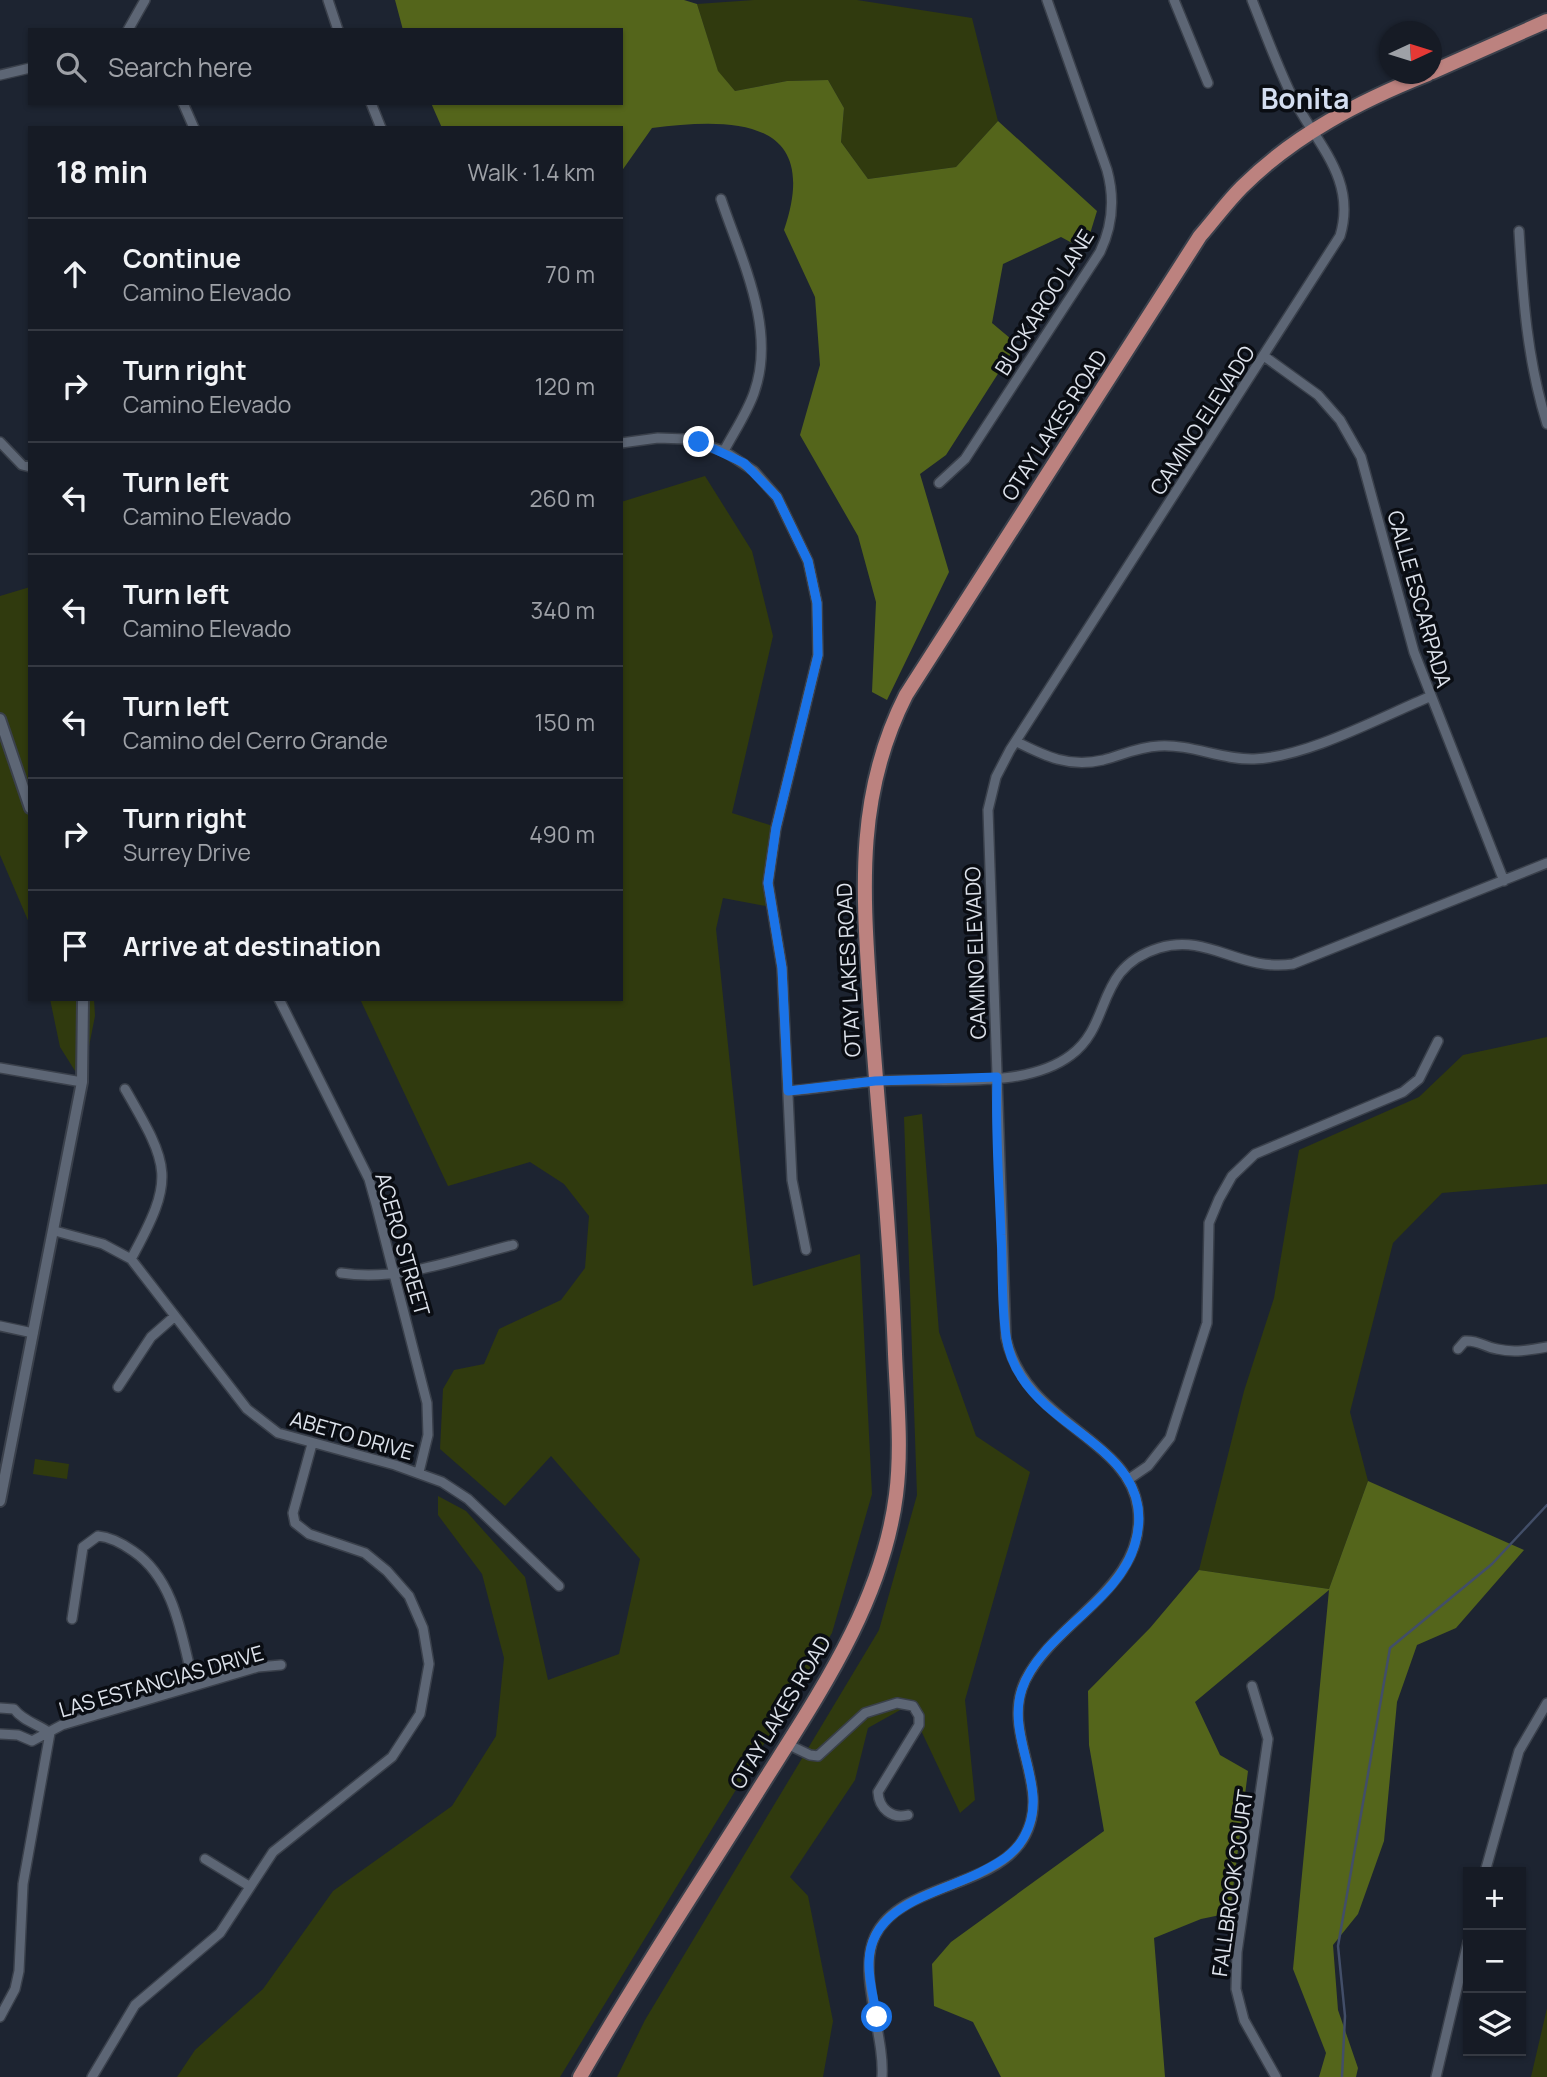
<!DOCTYPE html>
<meta charset="utf-8">
<style>
:root{--surface:#161b25;--page:#232832;--text:#f1f3f6;--muted:#9ea1a7;--line:#353942}
body{margin:0;font-family:Manrope,sans-serif;background:var(--page);color:var(--text)}
.controls{position:absolute;right:21px;bottom:21px;display:grid;overflow:hidden;border-radius:0px;box-shadow:0 2px 5px #0004}
.controls button{width:63px;height:63px;display:grid;place-items:center;padding:0;border:0;border-bottom:2px solid var(--line);background:var(--surface);color:var(--text);font:35px sans-serif}
.compass{position:absolute;left:1379px;top:21px;width:63px;height:63px;border-radius:50%;background:var(--surface);box-shadow:0 2px 5px #0004;rotate:86deg}
.stop{position:absolute;width:21px;height:21px;margin:-16px;border:5px solid #1a73e8;border-radius:50%;background:#fff}
.stop.end{background:#1a73e8;border-color:#fff;box-shadow:0 2px 7px #0008}
.list{margin:0;padding:0;list-style:none}
h2{display:flex;justify-content:space-between;align-items:center;height:91px;margin:0;padding:0 28px;font-size:30px}
h2 small{font-size:23px;font-weight:400;color:var(--muted)}
.list li{display:grid;grid-template-columns:46px 1fr auto;gap:21px;align-items:center;box-sizing:border-box;height:112px;padding:0 28px;border-top:2px solid var(--line)}
.list b{display:block;font-size:26px;white-space:nowrap}
.list p{margin:0;font-size:23px;white-space:nowrap;color:var(--muted)}
.list em{font-size:23px;font-style:normal;color:var(--muted)}
.icon{flex:none;width:38px;height:38px;fill:none;stroke:currentColor;stroke-width:2;stroke-linecap:round;stroke-linejoin:round}
.map{position:relative;flex:none;width:1547px;height:2077px;overflow:hidden}
.search{position:absolute;background:var(--surface);box-shadow:0 2px 5px #0004;left:28px;top:28px;width:595px;height:77px;display:flex;align-items:center;gap:18px;box-sizing:border-box;padding:0 24px;border-radius:0px;color:var(--muted);font-size:26px}
.panel{position:absolute;background:var(--surface);box-shadow:0 2px 5px #0004;left:28px;top:126px;width:595px;height:875px;border-radius:0px}
.map>svg:first-child{display:block}
.green{fill:#303a0e}
.forest{fill:#54651b}
.lines{fill:none;stroke-linecap:round;stroke-linejoin:round}
.stream{stroke:#424e68;stroke-width:2.5}
.minor-casing{stroke:#3a404b;stroke-width:12}
.tertiary-casing{stroke:#3a404b;stroke-width:14}
.primary-casing{stroke:#3a404b;stroke-width:18}
.minor{stroke:#5d6675;stroke-width:9}
.tertiary{stroke:#5d6675;stroke-width:10}
.primary{stroke:#bc827f;stroke-width:14}
.route{stroke:#1a73e8;stroke-width:9}
.labels{text-anchor:middle;dominant-baseline:central;stroke-width:7;stroke-linejoin:round;paint-order:stroke}
.street-label{font-size:21px;fill:#dde2eb;stroke:#0a0d13}
.district-label{font-size:28px;font-weight:bold;fill:#d4def0;stroke:#0a0d13}
</style>
<div class="map">
<svg width="1547" height="2077" viewBox="0 0 1547 2077">
<rect width="100%" height="100%" fill="#1d2431"/>
<path class="green" d="M754,0H857L972,18L998,121L956,167L868,179L841,142L844,108L828,80L787,81L735,91L718,72L697,4Z
M705,476L752,551L773,636L732,813L776,827L771,907L723,898L716,929L753,1286L860,1254L872,1494L832,1633L560,2077H177L195,2050L263,1989L333,1891L452,1806L496,1736L504,1658L482,1574L438,1515V1496L466,1511L525,1577L548,1680L619,1654L640,1559L551,1456L505,1506L440,1449L443,1389L454,1370L484,1364L499,1329L561,1300L585,1268L589,1216L564,1184L530,1162L448,1186L360,999H621V502Z
M30,587V925L0,855V596Z
M50,999H94L95,1016L82,1082L60,1047Z
M1547,1037V1184L1442,1193L1393,1243L1350,1412L1368,1481L1329,1589L1199,1570L1244,1391L1274,1298L1299,1150L1419,1097L1463,1055Z
M922,1114L939,1332L976,1436L1030,1472L965,1700L975,1800L960,1813L909,1705L868,1728L855,1780L790,1877L808,1896L833,2021L823,2077H617L645,2020L879,1630L917,1495L904,1117Z
M35,1459L69,1464L67,1479L33,1474Z
M1547,2008V2077H1531Z"/>
<path class="forest" d="M395,0H684L697,4L718,71L735,91L787,81L828,80L844,108L841,142L868,179L956,167L998,121L1097,211L1085,250L1061,237L1003,264L992,323L1017,344L946,455L920,474L949,572L887,700L872,692L876,602L858,536L800,435L820,365L815,297L784,230C822,119 735,117 652,128L621,172V128H442L431,103H621V30H403Z
M1368,1481L1524,1550L1456,1628L1417,1645L1397,1702L1384,1841L1358,1914L1333,1945L1338,2010L1358,2068L1356,2077H1319L1326,2053L1293,1969L1329,1590L1195,1702L1220,1755L1248,1771L1230,1913L1201,1919L1154,1938L1165,2077H1001L973,2022L934,2006L932,1964L951,1942L1104,1831L1089,1745L1088,1691L1150,1628L1199,1570L1329,1589Z"/>
<g class="lines">
<path class="stream" d="M1342,2077L1345,2016L1338,1946L1390,1648L1492,1564L1547,1505"/>
<g class="minor-casing">
<path id="minor" d="M328,0L338,30
M1174,0L1208,83
M128,30L145,0
M0,75L30,68
M183,103L194,128
M371,103L381,128
M721,199C741,259 777,329 754,393C747,413 734,432 724,451
M1519,231C1523,298 1527,360 1547,424
M1264,356L1318,395L1340,420L1361,457L1414,652L1504,881
M0,442L22,465L30,467
M621,443L658,438L685,439L724,451L754,471L777,497L808,561L817,603L818,655L776,828L768,883L782,968L792,1180L806,1250
M939,483L965,459L1100,252C1113,225 1115,199 1107,170L1047,0
M1017,742C1045,756 1069,768 1103,760C1122,755 1138,747 1159,746C1192,744 1221,760 1254,759C1307,757 1379,718 1429,697
M279,999L369,1179L376,1204L427,1403L428,1435L419,1472
M0,1068L82,1082
M125,1089C170,1167 176,1177 131,1259
M788,1091C818,1089 848,1083 878,1081C935,1077 1024,1091 1071,1055C1113,1024 1094,968 1159,948C1209,933 1239,972 1293,964L1547,863
M55,1231L103,1244L131,1259L247,1409L278,1433L395,1465L442,1482L468,1499L559,1586
M341,1273C400,1282 456,1259 513,1245
M0,1326L33,1333
M1458,1349L1465,1341C1479,1340 1484,1347 1497,1349C1514,1353 1530,1350 1547,1347
M118,1387L151,1337L175,1316
M1129,1479L1148,1466L1170,1438L1207,1323L1209,1223L1219,1199L1232,1176L1255,1154L1403,1092L1419,1079L1438,1041
M72,1619L83,1547L98,1536C111,1537 123,1544 133,1551C176,1580 182,1639 194,1686
M1252,1686L1268,1739L1237,1952L1236,1989L1244,2020L1276,2077
M0,1708L14,1709C23,1721 38,1724 50,1733
M0,1734L18,1735L32,1741L62,1725L258,1667L281,1665
M787,1744L810,1755L818,1756L865,1713L897,1703L913,1706L919,1716V1725L878,1792C879,1809 892,1819 908,1815
M205,1859L249,1886
M1485,1872L1519,1751L1547,1703
M0,2017L15,1989L19,1971L23,1884L50,1733
M92,2077L135,2005L220,1933L273,1852L392,1757L420,1714L429,1664L423,1628L409,1596L387,1571L365,1553L309,1534L295,1523L293,1513L312,1444
M882,2077C885,2035 857,1973 875,1936C899,1885 986,1889 1020,1844C1058,1791 999,1736 1025,1681C1055,1620 1147,1586 1138,1509C1129,1437 1026,1425 1006,1338L988,810L996,777L1010,750L1340,236C1358,176 1312,140 1289,90C1275,60 1264,30 1252,0
M1436,2077L1468,1942"/>
</g>
<g class="tertiary-casing">
<path id="tertiary" d="M0,719L30,808
M0,1501L82,1082L83,999"/>
</g>
<g class="primary-casing">
<path id="primary" d="M1432,72L1547,21
M580,2077C635,1981 697,1888 756,1794C814,1701 882,1606 896,1495C902,1448 897,1400 895,1354C891,1236 878,1117 870,999C863,891 855,795 906,695L1200,236C1214,220 1227,202 1242,187C1294,135 1360,101 1428,74"/>
</g>
<use href="#minor" class="minor"/>
<use href="#tertiary" class="tertiary"/>
<use href="#primary" class="primary"/>
</g>
<g class="lines">
<path class="route" d="M699,442L744,463L777,497L808,561L817,603L818,655L776,828L768,883L782,968L788,1091L875,1081L997,1077C995,1129 999,1182 1001,1235C1003,1268 1001,1303 1006,1336C1008,1351 1014,1366 1022,1378C1059,1436 1160,1457 1135,1544C1119,1602 1041,1633 1022,1689C1005,1740 1052,1788 1024,1837C1014,1855 998,1863 981,1872C940,1893 871,1904 869,1961C868,1979 874,1999 877,2017"/>
</g>
<g class="labels">
<g class="street-label">
<text transform="translate(1044 302) rotate(-58)">BUCKAROO LANE</text>
<text transform="translate(1202 420) rotate(-57)">CAMINO ELEVADO</text>
<text transform="translate(1054 425) rotate(-57)">OTAY LAKES ROAD</text>
<text transform="translate(1420 599) rotate(74)">CALLE ESCARPADA</text>
<text transform="translate(975 953) rotate(-92)">CAMINO ELEVADO</text>
<text transform="translate(848 970) rotate(-93)">OTAY LAKES ROAD</text>
<text transform="translate(403 1244) rotate(74)">ACERO STREET</text>
<text transform="translate(352 1435) rotate(16)">ABETO DRIVE</text>
<text transform="translate(161 1681) rotate(-16)">LAS ESTANCIAS DRIVE</text>
<text transform="translate(780 1712) rotate(-59)">OTAY LAKES ROAD</text>
<text transform="translate(1232 1883) rotate(-82)">FALLBROOK COURT</text>
</g>
<g class="district-label">
<text x="1305" y="98">Bonita</text>
</g>
</g>
</svg>
<div class="controls">
<button>+</button>
<button>−</button>
<button><svg class="icon" aria-label="layers" viewBox="0 0 24 24"><path d="M12 4l9 5-9 5-9-5zM3 14l9 5 9-5"/></svg></button>
</div>
<svg class="compass" viewBox="-18 -18 36 36"><path d="M0-13l5 13h-10z" fill="#e53935"/><path d="M0 13l5-13h-10z" fill="#9ea1a7"/></svg>
<div class="stop" style="left:877px;top:2017px"></div>
<div class="stop end" style="left:699px;top:442px"></div>
<div class="search"><svg class="icon" aria-label="search" viewBox="0 0 24 24"><circle cx="10" cy="10" r="6"/><path d="M15 15l6 6"/></svg>Search here</div>
<section class="panel">
<h2>18 min<small>Walk · 1.4 km</small></h2>
<ul class="list">
<li><svg class="icon" aria-label="ahead" viewBox="0 0 24 24"><path d="M12 20V5M6 11l6-6 6 6"/></svg><div><b>Continue</b><p>Camino Elevado</p></div><em>70 m</em></li>
<li><svg class="icon" aria-label="right" viewBox="0 0 24 24"><path d="M7 20v-9h11M14 6l5 5-5 5"/></svg><div><b>Turn right</b><p>Camino Elevado</p></div><em>120 m</em></li>
<li><svg class="icon" aria-label="left" viewBox="0 0 24 24"><path d="M17 20v-9H6M10 6l-5 5 5 5"/></svg><div><b>Turn left</b><p>Camino Elevado</p></div><em>260 m</em></li>
<li><svg class="icon" aria-label="left" viewBox="0 0 24 24"><path d="M17 20v-9H6M10 6l-5 5 5 5"/></svg><div><b>Turn left</b><p>Camino Elevado</p></div><em>340 m</em></li>
<li><svg class="icon" aria-label="left" viewBox="0 0 24 24"><path d="M17 20v-9H6M10 6l-5 5 5 5"/></svg><div><b>Turn left</b><p>Camino del Cerro Grande</p></div><em>150 m</em></li>
<li><svg class="icon" aria-label="right" viewBox="0 0 24 24"><path d="M7 20v-9h11M14 6l5 5-5 5"/></svg><div><b>Turn right</b><p>Surrey Drive</p></div><em>490 m</em></li>
<li><svg class="icon" aria-label="arrive" viewBox="0 0 24 24"><path d="M6 21V4h12l-3 4 3 4H6"/></svg><div><b>Arrive at destination</b></div></li>
</ul>
</section>
</div>
